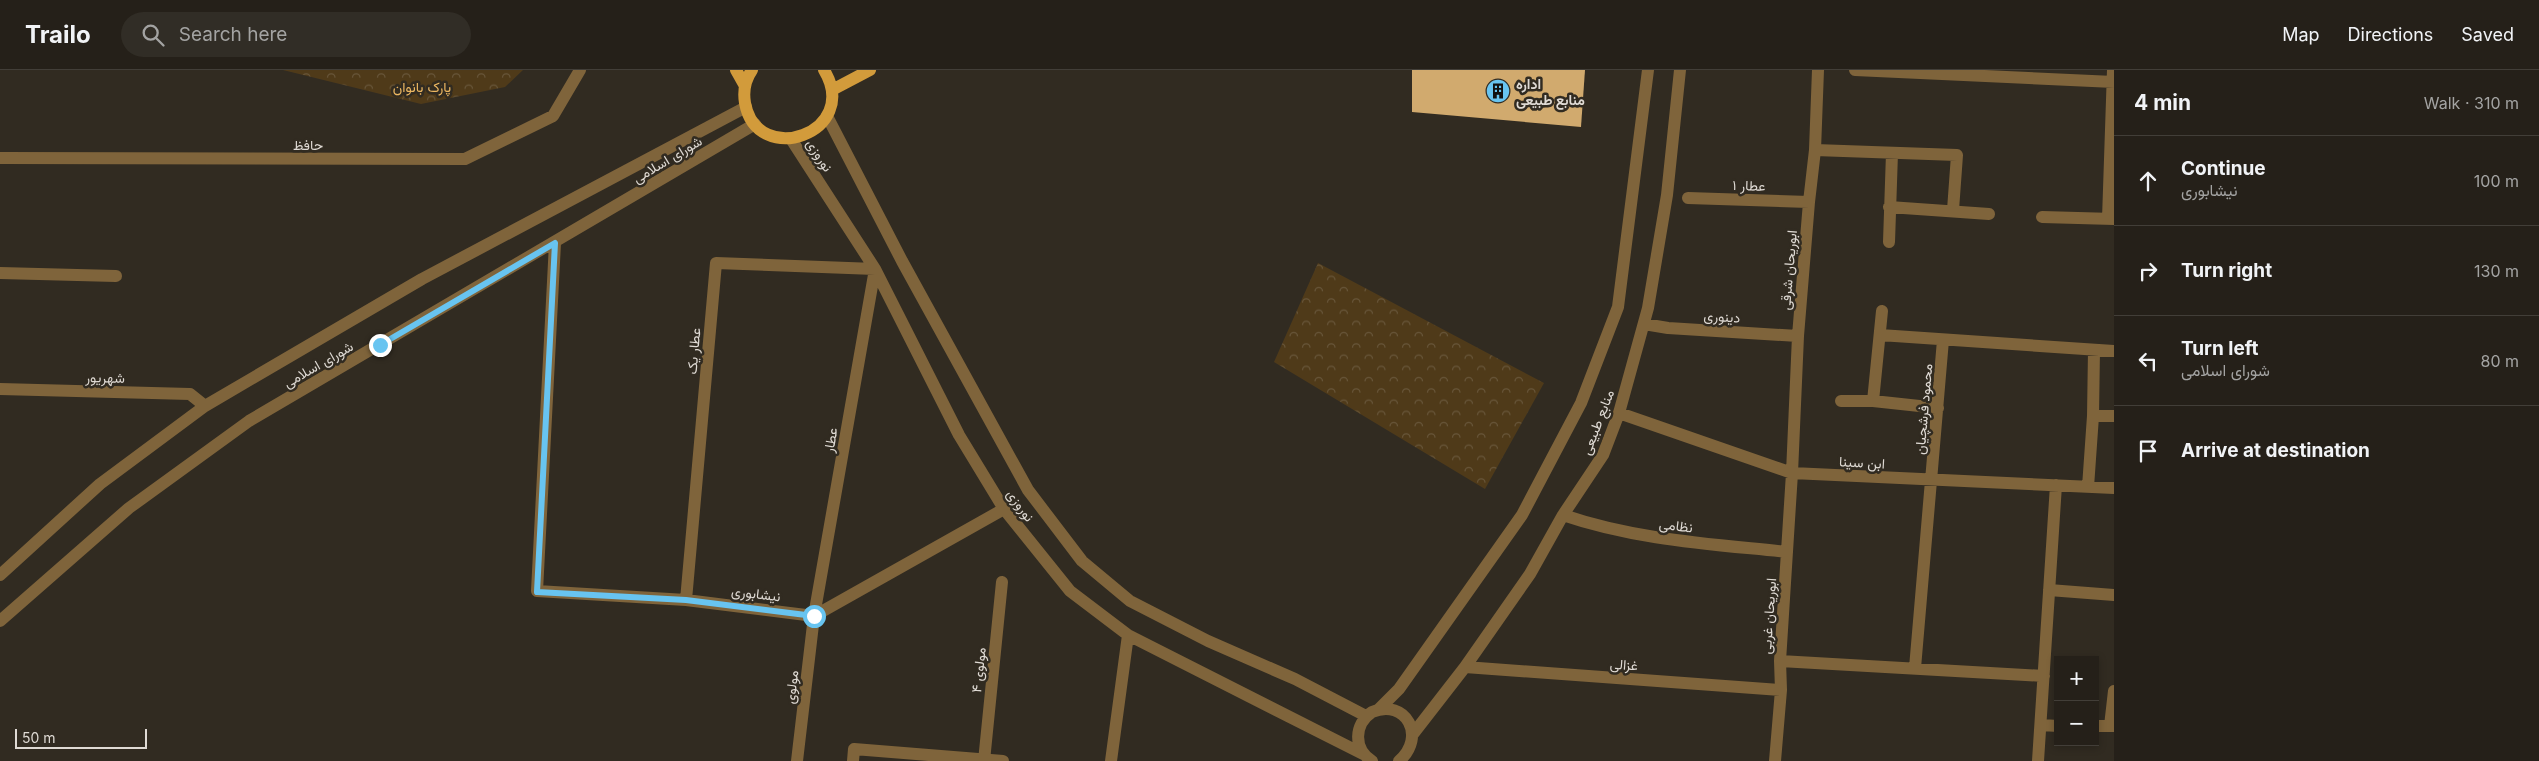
<!DOCTYPE html>
<meta charset="utf-8">
<style>
:root{--surface:#252019;--page:#312d26;--text:#f1f3f6;--muted:#a3a3a2;--line:#423e38}
body{margin:0;font-family:Inter,Vazirmatn,sans-serif;background:var(--page);color:var(--text)}
.controls{position:absolute;right:15px;bottom:15px;display:grid;overflow:hidden;border-radius:0px;box-shadow:0 2px 8px #0003}
.controls button{width:45px;height:45px;display:grid;place-items:center;padding:0;border:0;border-bottom:1px solid var(--line);background:var(--surface);color:var(--text);font:25px sans-serif}
.scale{position:absolute;left:15px;bottom:12px;width:132px;box-sizing:border-box;padding-left:5px;border:2px solid #dfdad4;border-top:0;font-size:14px;line-height:18px;white-space:nowrap;color:#dfdad4;-webkit-text-stroke:4px #312b21;paint-order:stroke}
.stop{position:absolute;width:15px;height:15px;margin:-11px;border:4px solid #68c4f0;border-radius:50%;background:#fff}
.stop.end{background:#68c4f0;border-color:#fff;box-shadow:0 1px 5px #0008}
.list{margin:0;padding:0;list-style:none}
h2{display:flex;justify-content:space-between;align-items:center;height:65px;margin:0;padding:0 20px;font-size:21px}
h2 small{font-size:16px;font-weight:400;color:var(--muted)}
.list li{display:grid;grid-template-columns:32px 1fr auto;gap:15px;align-items:center;box-sizing:border-box;height:90px;padding:0 20px;border-top:1px solid var(--line)}
.list b{display:block;font-size:19px;white-space:nowrap}
.list p{margin:0;font-size:16px;white-space:nowrap;color:var(--muted)}
.list em{font-size:16px;font-style:normal;color:var(--muted)}
.icon{flex:none;width:28px;height:28px;fill:none;stroke:currentColor;stroke-width:2;stroke-linecap:round;stroke-linejoin:round}
.map{position:relative;flex:none;width:2114px;height:691px;overflow:hidden}
header{display:flex;align-items:center;gap:30px;box-sizing:border-box;height:70px;padding:0 25px;background:var(--surface);border-bottom:1px solid var(--line)}
header strong{font-size:24px}
nav{display:flex;gap:28px;margin-inline-start:auto;font-size:18px}
.search{width:350px;height:45px;background:var(--page);display:flex;align-items:center;gap:12px;box-sizing:border-box;padding:0 18px;border-radius:28px;color:var(--muted);font-size:19px}
main{display:flex}
aside{flex:1;background:var(--surface)}
.map>svg:first-child{display:block}
.park{fill:url(#park-crowns)}
.building{fill:#d1aa6e}
.lines{fill:none;stroke-linecap:round;stroke-linejoin:round}
.minor{stroke:#7f643b;stroke-width:12}
.major{stroke:#d29b3b;stroke-width:12}
.route{stroke:#68c4f0;stroke-width:6}
.labels{text-anchor:middle;dominant-baseline:central;stroke-width:5;stroke-linejoin:round;paint-order:stroke}
.poi-label{font-size:14px;font-weight:bold;fill:#dfdad4;stroke:#312b21;text-anchor:start}
.park-label{font-size:14px;fill:#ecb761;stroke:#312b21}
.street-label{font-size:14px;fill:#dfdad4;stroke:#312b21}
</style>
<header>
<strong>Trailo</strong>
<div class="search"><svg class="icon" aria-label="search" viewBox="0 0 24 24"><circle cx="10" cy="10" r="6"/><path d="M15 15l6 6"/></svg>Search here</div>
<nav><a>Map</a><a>Directions</a><a>Saved</a></nav>
</header>
<main>
<div class="map">
<svg width="2114" height="691" viewBox="0 0 2114 691">
<defs>
<pattern id="park-crowns" width="20" height="18" patternUnits="userSpaceOnUse" patternTransform="scale(1.25)"><rect width="20" height="18" fill="#4f3a19"/><path d="M2 6a3 3 0 1 1 6 0M12 15a3 3 0 1 1 6 0" fill="none" stroke="#68563a"/></pattern>
</defs>
<rect width="100%" height="100%" fill="#312b21"/>
<path class="park" d="M283,0H523L505,17L421,34Z
M1318,193L1544,313L1485,419L1274,292Z"/>
<path class="building" d="M1412,0H1585L1581,57L1412,42Z"/>
<g class="lines">
<path class="minor" d="M1855,0L2114,12
M827,46L902,191L1028,420L1082,491L1130,531L1208,571L1295,609L1366,646
M791,69L875,199L959,365L1004,439L1070,521L1128,565L1363,684
M1815,80L1957,85L1953,140
M0,88L465,89L553,46L580,0
M1688,128L1809,132
M1889,137L1989,144
M2042,147L2114,149
M2108,149L2113,0
M1889,172L1892,83
M555,173L537,521L686,530L814,546L1004,439
M0,203L116,206
M1644,254L1668,258L1798,266
M1880,265L2114,281
M0,319L190,324L205,336
M1841,331H1873L1938,338
M1873,331L1882,241
M1619,343L1792,403L2114,418
M2093,346H2114
M2088,417L2093,346L2094,280
M1563,445C1636,470 1712,474 1787,482
M0,505L100,414L205,336L422,209L746,37
M2049,520L2114,525
M686,530L716,193L875,199L814,546L797,691
M0,551L129,438L249,351L755,54
M1780,591L2044,606
M1465,597L1781,620
M1915,598L1943,270
M1379,639L1399,619L1522,445L1581,333L1618,237L1648,0
M2041,655L2058,656
M2095,656H2114
M2110,656L2114,621
M1413,664L1465,597L1530,504L1563,445L1603,385L1619,343L1648,238L1667,125L1680,0
M853,691L854,679L1003,691
M984,691L1002,512
M1111,691L1128,565
M1372,691C1353,679 1354,654 1372,642C1406,628 1427,667 1399,691
M1775,691L1781,620L1780,591L1792,403L1798,266L1809,132L1815,80L1818,0
M2038,691L2056,415"/>
<path class="major" d="M736,0L745,16
M752,0C745,10 743,21 745,33C757,99 862,63 824,0
M832,20L870,0"/>
</g>
<g class="lines">
<path class="route" d="M380,275L555,173L537,522L686,530L814,546"/>
</g>
<defs>
<g id="building-disc" transform="scale(1.25)"><circle r="9.5" fill="#68c4f0" stroke="#312b21"/><path d="M-4-6H4V6H1V3H-1V6H-4ZM-2.5-4.3h1.7v1.8h-1.7ZM.8-4.3h1.7v1.8H.8ZM-2.5-1h1.7V.8h-1.7ZM.8-1h1.7V.8H.8Z" fill="#111"/></g>
</defs>
<g fill-rule="evenodd">
<use href="#building-disc" x="1498" y="21"/>
</g>
<g class="labels">
<g class="poi-label">
<text x="1516" y="13">اداره<tspan x="1516" dy="16">منابع طبیعی</tspan></text>
</g>
<g class="park-label">
<text x="422" y="16">پارک بانوان</text>
</g>
<g class="street-label">
<text x="308" y="74">حافظ</text>
<text transform="translate(820 85) rotate(57)">نوروزی</text>
<text transform="translate(667 89) rotate(-31)">شورای اسلامی</text>
<text transform="translate(1749 115) rotate(2)">عطار ۱</text>
<text transform="translate(1788 200) rotate(-85)">ابوریحان شرقی</text>
<text transform="translate(1722 246) rotate(4)">دینوری</text>
<text transform="translate(693 281) rotate(-85)">عطار یک</text>
<text transform="translate(318 294) rotate(-30)">شورای اسلامی</text>
<text transform="translate(105 307) rotate(1)">شهریور</text>
<text transform="translate(1923 339) rotate(-85)">محمود فرشچیان</text>
<text transform="translate(1597 352) rotate(-69)">منابع طبیعی</text>
<text transform="translate(830 370) rotate(-80)">عطار</text>
<text transform="translate(1862 392) rotate(3)">ابن سینا</text>
<text transform="translate(1021 435) rotate(54)">نوروزی</text>
<text transform="translate(1676 455) rotate(7)">نظامی</text>
<text transform="translate(756 523) rotate(7)">نیشابوری</text>
<text transform="translate(1768 546) rotate(-86)">ابوریحان غربی</text>
<text transform="translate(1624 594) rotate(4)">غزالی</text>
<text transform="translate(978 600) rotate(-84)">مولوی ۴</text>
<text transform="translate(791 617) rotate(-83)">مولوی</text>
</g>
</g>
</svg>
<div class="controls">
<button>+</button>
<button>−</button>
</div>
<div class="scale">50 m</div>
<div class="stop" style="left:814px;top:546px"></div>
<div class="stop end" style="left:380px;top:275px"></div>
</div>
<aside>
<h2>4 min<small>Walk · 310 m</small></h2>
<ul class="list">
<li><svg class="icon" aria-label="ahead" viewBox="0 0 24 24"><path d="M12 20V5M6 11l6-6 6 6"/></svg><div><b>Continue</b><p>نیشابوری</p></div><em>100 m</em></li>
<li><svg class="icon" aria-label="right" viewBox="0 0 24 24"><path d="M7 20v-9h11M14 6l5 5-5 5"/></svg><div><b>Turn right</b></div><em>130 m</em></li>
<li><svg class="icon" aria-label="left" viewBox="0 0 24 24"><path d="M17 20v-9H6M10 6l-5 5 5 5"/></svg><div><b>Turn left</b><p>شورای اسلامی</p></div><em>80 m</em></li>
<li><svg class="icon" aria-label="arrive" viewBox="0 0 24 24"><path d="M6 21V4h12l-3 4 3 4H6"/></svg><div><b>Arrive at destination</b></div></li>
</ul>
</aside>
</main>
